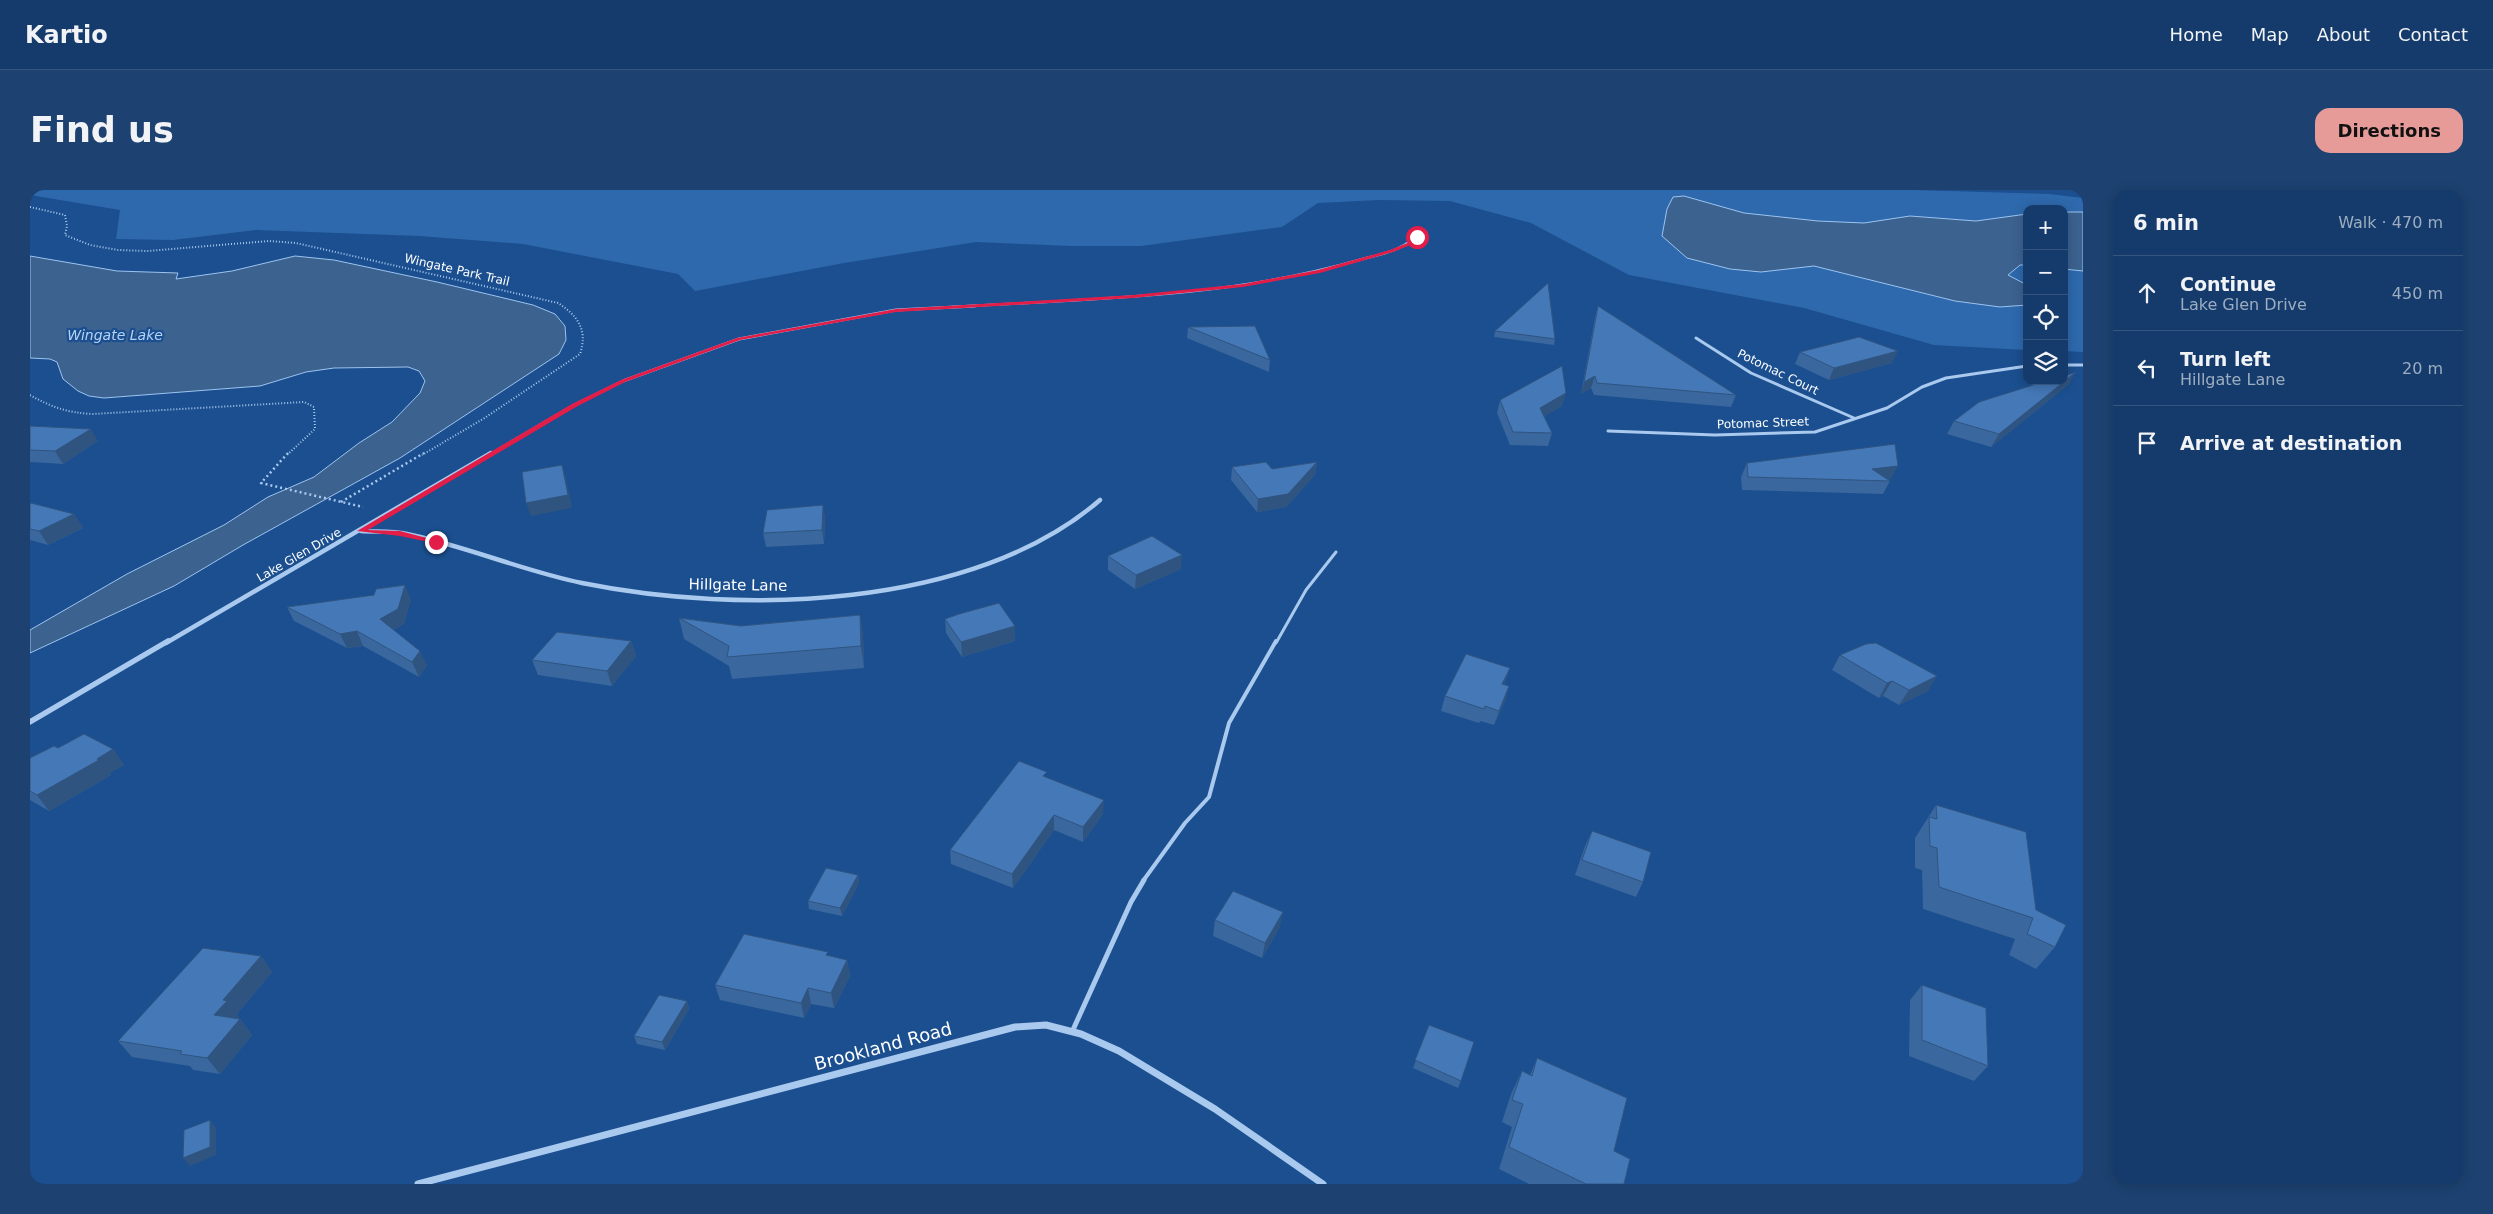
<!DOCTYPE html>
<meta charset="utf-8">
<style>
:root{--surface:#143b6b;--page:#1d4271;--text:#f1f3f6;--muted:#9dadc1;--line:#33557e;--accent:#e69b98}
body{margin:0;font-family:"DejaVu Sans",sans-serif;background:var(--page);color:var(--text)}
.controls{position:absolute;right:15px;top:15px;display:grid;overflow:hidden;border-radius:10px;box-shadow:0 2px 12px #0003}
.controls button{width:45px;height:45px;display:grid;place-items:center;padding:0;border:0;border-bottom:1px solid var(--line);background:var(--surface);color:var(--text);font:25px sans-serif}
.stop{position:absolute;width:15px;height:15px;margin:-11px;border:4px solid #e11d48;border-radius:50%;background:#fff}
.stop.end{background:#e11d48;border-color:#fff;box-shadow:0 1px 5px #0008}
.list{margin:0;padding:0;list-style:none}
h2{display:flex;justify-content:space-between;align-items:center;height:65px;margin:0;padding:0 20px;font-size:21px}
h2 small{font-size:16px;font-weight:400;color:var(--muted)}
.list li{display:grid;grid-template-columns:32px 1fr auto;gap:15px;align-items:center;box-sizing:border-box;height:75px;padding:0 20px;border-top:1px solid var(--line)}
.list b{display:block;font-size:19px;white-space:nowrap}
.list p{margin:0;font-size:16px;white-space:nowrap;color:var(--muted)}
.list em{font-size:16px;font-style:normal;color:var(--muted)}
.icon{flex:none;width:28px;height:28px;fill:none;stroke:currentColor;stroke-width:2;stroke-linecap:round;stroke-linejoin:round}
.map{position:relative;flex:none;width:2053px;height:994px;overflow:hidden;border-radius:15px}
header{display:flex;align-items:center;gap:30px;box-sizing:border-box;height:70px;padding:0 25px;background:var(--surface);border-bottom:1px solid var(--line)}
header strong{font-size:24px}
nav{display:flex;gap:28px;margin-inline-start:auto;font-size:18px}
.intro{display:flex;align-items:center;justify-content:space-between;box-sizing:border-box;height:120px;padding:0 30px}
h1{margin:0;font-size:35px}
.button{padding:12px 22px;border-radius:15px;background:var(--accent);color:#111;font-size:18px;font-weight:700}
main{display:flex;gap:30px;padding:0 30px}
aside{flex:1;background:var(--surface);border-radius:15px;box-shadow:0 2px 12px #0003}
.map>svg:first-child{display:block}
.green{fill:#2e69ad}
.water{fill:#3c6290;stroke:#9cc4f0}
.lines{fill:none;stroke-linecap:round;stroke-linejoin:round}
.path-far1{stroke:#a9c9ee;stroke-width:2;stroke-dasharray:1 2;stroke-linecap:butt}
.path{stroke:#a9c9ee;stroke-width:2.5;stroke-dasharray:2 3;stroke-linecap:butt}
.service-far2{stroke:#a9c9ee;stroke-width:3}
.service-far1{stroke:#a9c9ee;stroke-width:4}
.service{stroke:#a9c9ee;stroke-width:5}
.minor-far4{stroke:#a9c9ee;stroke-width:2.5}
.minor-far3{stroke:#a9c9ee;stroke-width:3}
.minor-far2{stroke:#a9c9ee;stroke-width:4.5}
.minor-far1{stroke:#a9c9ee;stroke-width:5.5}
.minor{stroke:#a9c9ee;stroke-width:7}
.wall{fill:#3a679d}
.shaded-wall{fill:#305480}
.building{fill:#4478b7;stroke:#305480}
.route{fill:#e11d48}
.labels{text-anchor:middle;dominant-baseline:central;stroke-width:4.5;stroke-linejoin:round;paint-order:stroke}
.far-street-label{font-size:12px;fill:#fff;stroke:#1b4f8f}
.far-water-label{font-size:14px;font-style:italic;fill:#b5d3f5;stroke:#1b4f8f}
.street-label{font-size:15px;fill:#fff;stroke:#1b4f8f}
.near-street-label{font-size:18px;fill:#fff;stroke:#1b4f8f}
</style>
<header>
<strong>Kartio</strong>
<nav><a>Home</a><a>Map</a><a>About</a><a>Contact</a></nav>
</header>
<div class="intro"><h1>Find us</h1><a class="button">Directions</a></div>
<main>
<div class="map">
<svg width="2053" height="994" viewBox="0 0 2053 994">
<rect width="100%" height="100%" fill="#1b4f8f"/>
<path class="green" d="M0,0H1884L2019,4L2053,8V162L2034,161V19H1997V160L1904,155L1774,118L1599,85L1501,33L1420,11L1349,10L1288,13L1252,37L1111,56H1041L946,52L814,73L665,101L648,84L493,54L389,46L226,40L143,50L86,49L90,20L0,5Z"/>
<path class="water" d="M1654,6L1714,23L1788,31L1834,33L1880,26L1946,31L1997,24V75H1990L1978,85L1997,95V115L1970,117L1925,111L1784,76L1731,82L1700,79L1657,68L1632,46L1637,19L1643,7Z
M2034,22H2053V81L2034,79Z
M0,66L87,81L148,83L146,89L202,81L265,66L304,70L407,92L503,115L525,124L535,136L536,150L529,164L370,268L213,355L144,396L0,463V440L97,384L194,335L238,307L284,287L329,253L362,232L390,203L395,191L389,181L378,177L304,178L276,182L230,196L74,208L59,206L48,201L33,189L27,172L20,169L0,168Z"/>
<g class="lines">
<path class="path-far1" d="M0,17L35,25L37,36L35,45L60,55L88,60L117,61L239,51L266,53L528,113C548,126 558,140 550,164L453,229L392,265
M0,205C21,217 38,223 63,224L274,212L284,217L285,239L257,265"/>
<path class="path" d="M258,263L231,293L333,317
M311,312L394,263"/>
<path class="service-far2" d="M1246,453L1276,400L1306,362"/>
<path class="service-far1" d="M1113,691L1155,633L1179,607L1199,533L1246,451"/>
<path class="service" d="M1042,842L1101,712L1114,690"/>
<path class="minor-far4" d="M922,117C1058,109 1197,108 1329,70C1351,64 1375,61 1389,42"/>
<path class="minor-far3" d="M1666,148L1721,183L1824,228
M2034,175H2053
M1578,241L1685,245L1785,242L1857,218L1892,197L1916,188L1997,176
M459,265L544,215L593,191L709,149L866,120L945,116"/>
<path class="minor-far2" d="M331,341C346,342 362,341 377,344C436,356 493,381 552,393C709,425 943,420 1070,310
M136,453L461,263"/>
<path class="minor-far1" d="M0,532L138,451"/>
<path class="minor" d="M388,994L985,837L1016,835L1051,844L1089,861L1185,919L1293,994"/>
</g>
<path class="wall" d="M1568,116L1706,205L1701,217L1564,205L1561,198L1551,204L1565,127Z
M1158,137L1240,170L1239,182L1157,148Z
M1465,141L1525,149L1524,155L1464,147Z
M1770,162L1862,173L1799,190L1765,174Z
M2039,194L1961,257L1917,244L1924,231Z
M1470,210L1532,216L1514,226L1522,243L1518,256L1480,255L1467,223Z
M0,236L68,251L33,274L0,272Z
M1287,272L1285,285L1256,317L1227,322L1201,290L1202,277L1242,279Z
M1717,273L1861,289H1858L1860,291L1853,304L1712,300L1711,287Z
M0,314L44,324L53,338L18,355L0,350Z
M793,315L795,329L794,354L736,357L733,343Z
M1078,366L1151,379L1105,399L1078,380Z
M381,409L374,434L363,440L397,475L389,487L333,456L317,458L264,431L257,417Z
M830,425L833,447L834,478L702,489L699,476L654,449L649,428L711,436Z
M915,429L985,436V451L932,467L916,443Z
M601,451L606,466L582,496L508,485L502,470Z
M1810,465L1898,501L1869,515L1853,506L1849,508L1802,480Z
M1480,478L1474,495L1479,496L1475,511L1464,535L1450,531L1449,533L1411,521L1415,506Z
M28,558L83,559L94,575L79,583L81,585L19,621L0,610V568Z
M1017,587L1073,624L1053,652L1024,640L983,698L921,674L920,660Z
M1906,615L2006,720L2025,757L2006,779L1979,765L1985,749L1893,719L1892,680L1885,678V648Z
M1562,641L1613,692L1606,707L1545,685L1555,656Z
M828,685L829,693L812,726L779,719L778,711Z
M1185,730L1250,737L1232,768L1183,746Z
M231,766L242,782L207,824L209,827L207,828L210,829L222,845L190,884L163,880L160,876L102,867L88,851Z
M798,766L817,770L820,786L804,818L781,814L774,828L690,810L685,795Z
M1892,795L1958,876L1944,891L1879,866L1880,810Z
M657,811L659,819L635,860L607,854L604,846Z
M1399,835L1431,891L1428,898L1383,878Z
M1507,868L1584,961L1594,994H1499L1469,979L1482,937L1472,932L1481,904L1492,881L1500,885Z"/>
<path class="shaded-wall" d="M1868,161L1862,173L1799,190L1804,178Z
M2046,182L2039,194L1961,257L1969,244Z
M1565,186L1561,198L1551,204L1554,192Z
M1536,203L1532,216L1507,231L1510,218Z
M61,239L68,251L33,274L25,261Z
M1287,272L1285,285L1256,317L1227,322L1228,309Z
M532,275L536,288L542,318L501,326L496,313Z
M1868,276L1861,289L1851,290L1842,279Z
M793,315L795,329L794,354L792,340Z
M44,324L53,338L18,355L9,341Z
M1152,365L1151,379L1105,399L1106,385Z
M375,395L381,409L374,434L356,444L350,429Z
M830,425L833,447L834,478L831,456Z
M985,436V451L932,467L931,452Z
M327,441L333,456L317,458L310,444Z
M601,451L606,466L582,496L577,481Z
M390,461L397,475L389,487L382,472Z
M1480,478L1475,492L1468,509L1472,494Z
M1907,486L1898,501L1869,515L1879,500Z
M1862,491L1853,506L1849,508L1857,493Z
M1479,496L1475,511L1464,535L1469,521Z
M83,559L94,575L79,583L81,585L19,621L7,605Z
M1074,610L1073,624L1053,652V637Z
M1024,625V640L983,698L982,684Z
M828,685L829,693L812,726L810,718Z
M1253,722L1250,737L1232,768L1235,753Z
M231,766L242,782L207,824L209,827L196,841L184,825L193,810Z
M817,770L820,786L804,818L801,803Z
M778,798L781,814L774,828L771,813Z
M657,811L659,819L635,860L632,852Z
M210,829L222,845L190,884L177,868Z
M180,930L186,938V965L160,976L153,968Z"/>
<path class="building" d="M1518,93L1525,149L1465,141Z
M1568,116L1706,205L1567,193L1565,186L1554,192Z
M1225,136L1240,170L1158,137Z
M1829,147L1868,161L1804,178L1770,162Z
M1532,176L1536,203L1510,218L1522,243L1483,242L1470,210Z
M2046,182L1969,244L1924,231L1949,212L2016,191H2034V186Z
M0,236L61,239L25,261L0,260Z
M1865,254L1868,276L1842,279L1860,291L1718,287L1717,273Z
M1236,272L1242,279L1287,272L1258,304L1228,309L1202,277Z
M532,275L538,305L496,313L492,282Z
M1,313L44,324L9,341L0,339V314Z
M793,315L792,340L733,343L737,320Z
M1122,346L1152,365L1106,385L1078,366Z
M375,395L368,419L350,429L390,461L382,472L327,441L310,444L257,417L344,405L346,399Z
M969,413L985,436L931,452L915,429L929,424Z
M830,425L831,456L697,467L699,456L649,428L711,436Z
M527,442L601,451L577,481L502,470Z
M1846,453L1907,486L1879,500L1862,491L1857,493L1810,465L1836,454Z
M1436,464L1480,478L1472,494L1479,496L1469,521L1455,516L1454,519L1415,506Z
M54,544L83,559L67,569L69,570L7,605L0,601V568L24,556L28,558Z
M989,571L1017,582L1013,586L1074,610L1053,637L1024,625L982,684L920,660Z
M1906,615L1996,642L2006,720L2036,735L2025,757L1997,744L2003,728L1909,697L1907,658L1900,656L1899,627L1907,629Z
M1562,641L1621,662L1613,692L1552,670Z
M796,678L828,685L810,718L778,711Z
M1203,701L1253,722L1235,753L1185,730Z
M714,744L798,762L796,765L817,770L801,803L778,798L771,813L685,795Z
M173,758L231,766L193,810L197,811L184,825L210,829L177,868L150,864L152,861L88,851Z
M1892,795L1956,818L1958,876L1892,850Z
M629,805L657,811L632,852L604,846Z
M1399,835L1444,852L1431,891L1385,870Z
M1507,868L1597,908L1584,961L1600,969L1594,994H1556L1479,957L1493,914L1482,910L1492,881L1502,886Z
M180,930V957L153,968L154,940Z"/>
<path class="route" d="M1386,46L1389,47L1383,54L1363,62L1290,83L1213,97L1103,108L866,122L710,150L595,192L546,217L338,340L370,341L408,351V354L370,346L327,341L542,214L591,190L707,148L866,119L1103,105L1213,94L1288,80L1360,60L1380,52Z"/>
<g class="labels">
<g class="far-street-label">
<text transform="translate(427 80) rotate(13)">Wingate Park Trail</text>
<text transform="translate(1748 182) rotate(26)">Potomac Court</text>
<text transform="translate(1733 233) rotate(-2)">Potomac Street</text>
<text transform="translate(269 365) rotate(-30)">Lake Glen Drive</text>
</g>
<g class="far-water-label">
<text x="85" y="145">Wingate Lake</text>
</g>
<g class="street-label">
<text transform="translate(708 395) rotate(1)">Hillgate Lane</text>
</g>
<g class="near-street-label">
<text transform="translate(853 856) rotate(-15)">Brookland Road</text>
</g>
</g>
</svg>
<div class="controls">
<button>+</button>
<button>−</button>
<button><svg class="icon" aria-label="locate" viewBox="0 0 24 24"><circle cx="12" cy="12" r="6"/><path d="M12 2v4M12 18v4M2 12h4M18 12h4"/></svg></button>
<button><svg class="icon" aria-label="layers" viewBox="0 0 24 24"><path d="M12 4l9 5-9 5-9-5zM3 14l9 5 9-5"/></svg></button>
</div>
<div class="stop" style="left:1387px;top:47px"></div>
<div class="stop end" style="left:406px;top:352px"></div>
</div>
<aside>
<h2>6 min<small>Walk · 470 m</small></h2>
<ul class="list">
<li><svg class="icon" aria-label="ahead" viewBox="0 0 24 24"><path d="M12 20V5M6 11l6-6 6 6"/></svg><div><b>Continue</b><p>Lake Glen Drive</p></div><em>450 m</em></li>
<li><svg class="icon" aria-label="left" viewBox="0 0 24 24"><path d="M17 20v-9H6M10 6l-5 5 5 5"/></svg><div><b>Turn left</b><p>Hillgate Lane</p></div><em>20 m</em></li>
<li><svg class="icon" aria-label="arrive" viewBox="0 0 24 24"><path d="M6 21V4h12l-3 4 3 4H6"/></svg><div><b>Arrive at destination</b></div></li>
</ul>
</aside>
</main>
